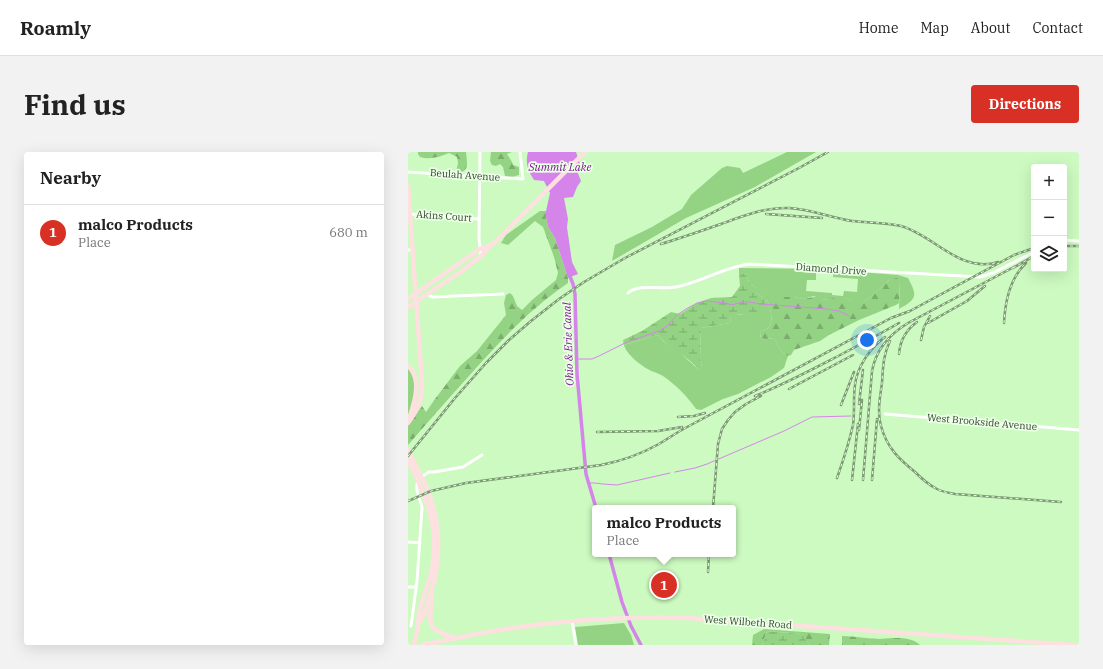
<!DOCTYPE html>
<meta charset="utf-8">
<style>
:root{--surface:#fff;--page:#f2f2f2;--text:#222;--muted:#767676;--line:#e0e0e0;--accent:#d93025}
body{margin:0;font-family:"IBM Plex Serif",serif;background:var(--page);color:var(--text)}
.controls{position:absolute;right:12px;top:12px;display:grid;overflow:hidden;border-radius:4px;box-shadow:0 4px 16px #0002}
.controls button{width:36px;height:36px;display:grid;place-items:center;padding:0;border:0;border-bottom:1px solid var(--line);background:var(--surface);color:var(--text);font:20px sans-serif}
.you{position:absolute;left:459px;top:188px;width:14px;height:14px;margin:-10px;border:3px solid #fff;border-radius:50%;background:#1a73e8;box-shadow:0 0 0 6px #1a73e833}
.badge{display:grid;place-items:center;width:26px;height:26px;border-radius:50%;background:var(--accent);color:#fff;font-size:13px;font-weight:700}
.pin{position:absolute;translate:-50% -50%;border:2px solid #fff;box-shadow:0 1px 4px #0006}
.popup{position:absolute;left:184px;top:353px;width:144px;height:52px;box-sizing:border-box;display:grid;place-content:center;border-radius:4px;background:var(--surface);filter:drop-shadow(0 1px 3px #0005);font-size:13px;white-space:nowrap;color:var(--muted)}
.popup b{font-size:15px;color:var(--text)}
.popup::after{content:'';position:absolute;left:50%;top:100%;margin-left:-8px;border:8px solid transparent;border-top-color:var(--surface)}
.list{margin:0;padding:0;list-style:none}
h2{display:flex;justify-content:space-between;align-items:center;height:52px;margin:0;padding:0 16px;font-size:17px}
h2 small{font-size:13px;font-weight:400;color:var(--muted)}
.list li{display:grid;grid-template-columns:26px 1fr auto;gap:12px;align-items:center;box-sizing:border-box;height:56px;padding:0 16px;border-top:1px solid var(--line)}
.list b{display:block;font-size:15px;white-space:nowrap}
.list p{margin:0;font-size:13px;white-space:nowrap;color:var(--muted)}
.list em{font-size:13px;font-style:normal;color:var(--muted)}
.icon{flex:none;width:22px;height:22px;fill:none;stroke:currentColor;stroke-width:2;stroke-linecap:round;stroke-linejoin:round}
.map{position:relative;flex:none;width:671px;height:493px;overflow:hidden;border-radius:4px}
header{display:flex;align-items:center;gap:24px;box-sizing:border-box;height:56px;padding:0 20px;background:var(--surface);border-bottom:1px solid var(--line)}
header strong{font-size:19px}
nav{display:flex;gap:22px;margin-inline-start:auto;font-size:14px}
.intro{display:flex;align-items:center;justify-content:space-between;box-sizing:border-box;height:96px;padding:0 24px}
h1{margin:0;font-size:28px}
.button{padding:10px 18px;border-radius:4px;background:var(--accent);color:#fff;font-size:14px;font-weight:700}
main{display:flex;gap:24px;padding:0 24px}
aside{flex:1;background:var(--surface);border-radius:4px;box-shadow:0 4px 16px #0002}
.map>svg:first-child{display:block}
.green{fill:#95d384}
.forest{fill:url(#forest-firs)}
.wetland{fill:url(#wetland-marsh)}
.water{fill:#d585ea}
.lines{fill:none;stroke-linecap:round;stroke-linejoin:round}
.stream{stroke:#d585ea;stroke-width:1}
.canal{stroke:#d585ea;stroke-width:3.5}
.street{stroke:#fff;stroke-width:3}
.secondary{stroke:#fee0e0;stroke-width:4.5}
.rail-casing{stroke:#7b9a72;stroke-width:2.5}
.rail{stroke:#ecffe7;stroke-width:1;stroke-dasharray:3;stroke-linecap:butt}
.labels{text-anchor:middle;dominant-baseline:central;stroke-width:3.5;stroke-linejoin:round;paint-order:stroke}
.street-label{font-size:10px;fill:#2f412a;stroke:#ecffe7}
.water-label{font-size:11px;font-style:italic;fill:#7c1793;stroke:#ecffe7}
</style>
<header>
<strong>Roamly</strong>
<nav><a>Home</a><a>Map</a><a>About</a><a>Contact</a></nav>
</header>
<div class="intro"><h1>Find us</h1><a class="button">Directions</a></div>
<main>
<aside>
<h2>Nearby<small></small></h2>
<ul class="list">
<li><span class="badge">1</span><div><b>malco Products</b><p>Place</p></div><em>680 m</em></li>
</ul>
</aside>
<div class="map">
<svg width="671" height="493" viewBox="0 0 671 493">
<defs>
<pattern id="forest-firs" width="22" height="20" patternUnits="userSpaceOnUse"><rect width="22" height="20" fill="#95d384"/><path d="M5 1l3.5 6h-7zM16 11l3.5 6h-7z" fill="#7aad6c"/></pattern>
<pattern id="wetland-marsh" width="20" height="14" patternUnits="userSpaceOnUse"><rect width="20" height="14" fill="#95d384"/><path d="M1 5h8M5 5V1M11 12h8M15 12V8" fill="none" stroke="#7aad6c"/></pattern>
</defs>
<rect width="100%" height="100%" fill="#ccfac0"/>
<path class="green" d="M379,0H408L347,35L278,66L204,109L207,93L244,75L274,57L283,43L314,16L319,14L332,16L335,21Z
M331,116L408,117V128H399L398,139L424,141V143L435,144L436,139L449,140L450,127L425,125L426,118L490,123L500,126C509,143 510,147 491,157L492,129L482,127L463,145L456,149H443L438,146H426L414,148L406,144L395,147L386,145H361L360,146H355L348,140V136L341,130L338,122H331Z
M359,147C363,158 369,177 353,179L352,183L353,186L358,187L366,186L373,199L380,204L376,216L363,225L330,242L315,247L293,258L288,257C279,244 268,233 255,224C252,222 249,221 246,220C236,216 219,204 216,193L250,183L255,189L271,200L290,217L294,215L292,206L293,176L322,171L323,163L327,162L340,163L358,150Z
M0,216C11,232 7,247 0,264Z
M216,471L223,483L226,493H170L167,475Z"/>
<path class="forest" d="M10,0H58C59,10 62,22 48,20L50,11L49,5L41,1C32,5 21,8 12,5L10,2Z
M83,0H104L99,2L104,10L105,13L111,15V23L104,25L97,24L95,15L92,12L88,14L84,13L82,9Z
M132,59H138V64L140,75L147,86L160,126V131C122,157 91,190 61,224C40,247 20,270 0,293V273L14,254L18,260L27,247L52,214L69,199L98,163L96,151L98,143L102,141L105,144L109,154L114,158L124,148L148,128L150,121L146,105L135,75L127,69L100,93L93,91L98,83Z
M489,126L492,129L491,151L488,153L451,168L421,183L412,189L386,198L383,203L380,204L373,199L366,186L358,187L353,186L352,182L353,179C369,177 363,158 359,147L360,145H386L395,147L411,144L414,148L426,146H438L443,149H456L463,145L482,127Z
M356,477L422,482L421,493H402L394,482L359,479L354,493H344L345,483Z
M434,484C447,484 460,487 472,487C485,486 503,484 512,493H434Z"/>
<path class="wetland" d="M331,122H338L341,130L348,136V140L355,146H360C355,155 349,163 338,163C332,162 328,161 323,164L322,171L293,176L292,206L294,215L293,217H290C279,203 261,197 250,183L216,193L215,188L234,179L263,160L272,162L289,151L303,146L324,145L332,134Z
M359,479L394,482L402,493H354Z"/>
<path class="water" d="M120,0H168L172,12L169,19L173,29L169,35L165,45L156,46L160,67L159,75L164,110L170,122L160,126L147,86L140,75L138,64V59L142,41L136,29L126,28C120,19 117,11 120,0Z"/>
<g class="lines">
<path class="stream" d="M168,207H184L191,204L219,190L251,179L258,175L269,163L278,157L289,151L298,149L318,151L324,153L334,150H341L353,152L419,157L431,159L441,164
M267,320L287,316L299,312L376,279L404,265L443,264
M181,331H187L195,332L209,333L262,321"/>
<path class="canal" d="M161,122L165,132L167,142L169,222L178,322L188,356
M201,402L214,450L223,474L233,493"/>
<path class="street" d="M72,0L71,87L73,104
M0,20L115,27L112,0
M2,62L71,67
M656,88L671,89
M0,98H4
M220,141C231,131 253,138 268,135C294,130 316,115 342,112L572,125L585,121L626,100
M19,142L24,145L95,142
M477,262L671,278
M13,325L21,320H26L55,315L74,303
M0,390L12,391
M0,435H8
M164,469L168,493
M3,474L9,429L14,356C13,347 6,339 10,329"/>
<path class="secondary" d="M0,34L14,231C14,248 10,257 0,271
M0,147L72,97L82,94L87,90L177,0
M0,155L54,119L73,104L81,95
M0,214C15,226 6,252 1,267
M0,298C6,310 12,322 18,334C33,369 34,408 22,444C19,454 17,464 10,472
M0,308C19,346 33,378 23,422C20,434 15,445 12,457C10,462 11,467 10,472C10,479 7,486 6,493
M24,444C22,472 16,477 48,486
M14,493C40,488 66,482 92,478C154,468 217,464 280,466L667,493"/>
<g class="rail-casing">
<path id="rail" d="M358,62L414,66
M253,92C273,86 293,79 313,72C335,64 358,55 381,56C403,57 423,66 444,69C460,71 477,70 493,74C526,83 552,122 590,110
M656,94H671
M605,116L626,104
M520,171L559,149L577,134
M596,171C597,151 602,126 618,111
M513,188L516,175L522,164
M482,189C475,203 475,216 474,231C472,245 469,260 473,274C479,296 491,307 507,320C514,327 521,333 529,337C535,340 541,341 547,342L653,350
M491,202C492,188 498,178 509,170
M381,237L445,203
M347,244C377,232 405,217 434,202C453,192 472,182 491,171
M451,252L455,218
M433,253L446,220
M270,265L286,264L297,261
M451,278L454,248
M189,280L250,279L274,275
M0,304L47,246L78,211L101,188L123,169L151,147L176,130L217,106L391,16L420,0
M429,326C435,309 441,291 445,273C447,260 445,246 447,233C449,215 462,196 477,185
M444,328L450,272
M455,328L464,219C468,197 482,182 500,171L608,114
M464,328L469,267
M0,349L23,339L58,331L193,313C214,309 233,302 251,292C261,286 271,279 281,274L483,166L502,159L606,103L626,96
M305,356L310,292L314,277L320,268L327,260L338,252L353,244
M300,420L301,402"/>
</g>
<use href="#rail" class="rail"/>
</g>
<g class="labels">
<g class="street-label">
<text transform="translate(57 23) rotate(4)">Beulah Avenue</text>
<text transform="translate(36 64) rotate(4)">Akins Court</text>
<text transform="translate(423 117) rotate(4)">Diamond Drive</text>
<text transform="translate(574 270) rotate(5)">West Brookside Avenue</text>
<text transform="translate(340 470) rotate(4)">West Wilbeth Road</text>
</g>
<g class="water-label">
<text x="152" y="15">Summit Lake</text>
<text transform="translate(160 192) rotate(-92)">Ohio &amp; Erie Canal</text>
</g>
</g>
</svg>
<div class="controls">
<button>+</button>
<button>−</button>
<button><svg class="icon" aria-label="layers" viewBox="0 0 24 24"><path d="M12 4l9 5-9 5-9-5zM3 14l9 5 9-5"/></svg></button>
</div>
<div class="you"></div>
<div class="pin badge" style="left:256px;top:433px">1</div>
<div class="popup"><b>malco Products</b>Place</div>
</div>
</main>
